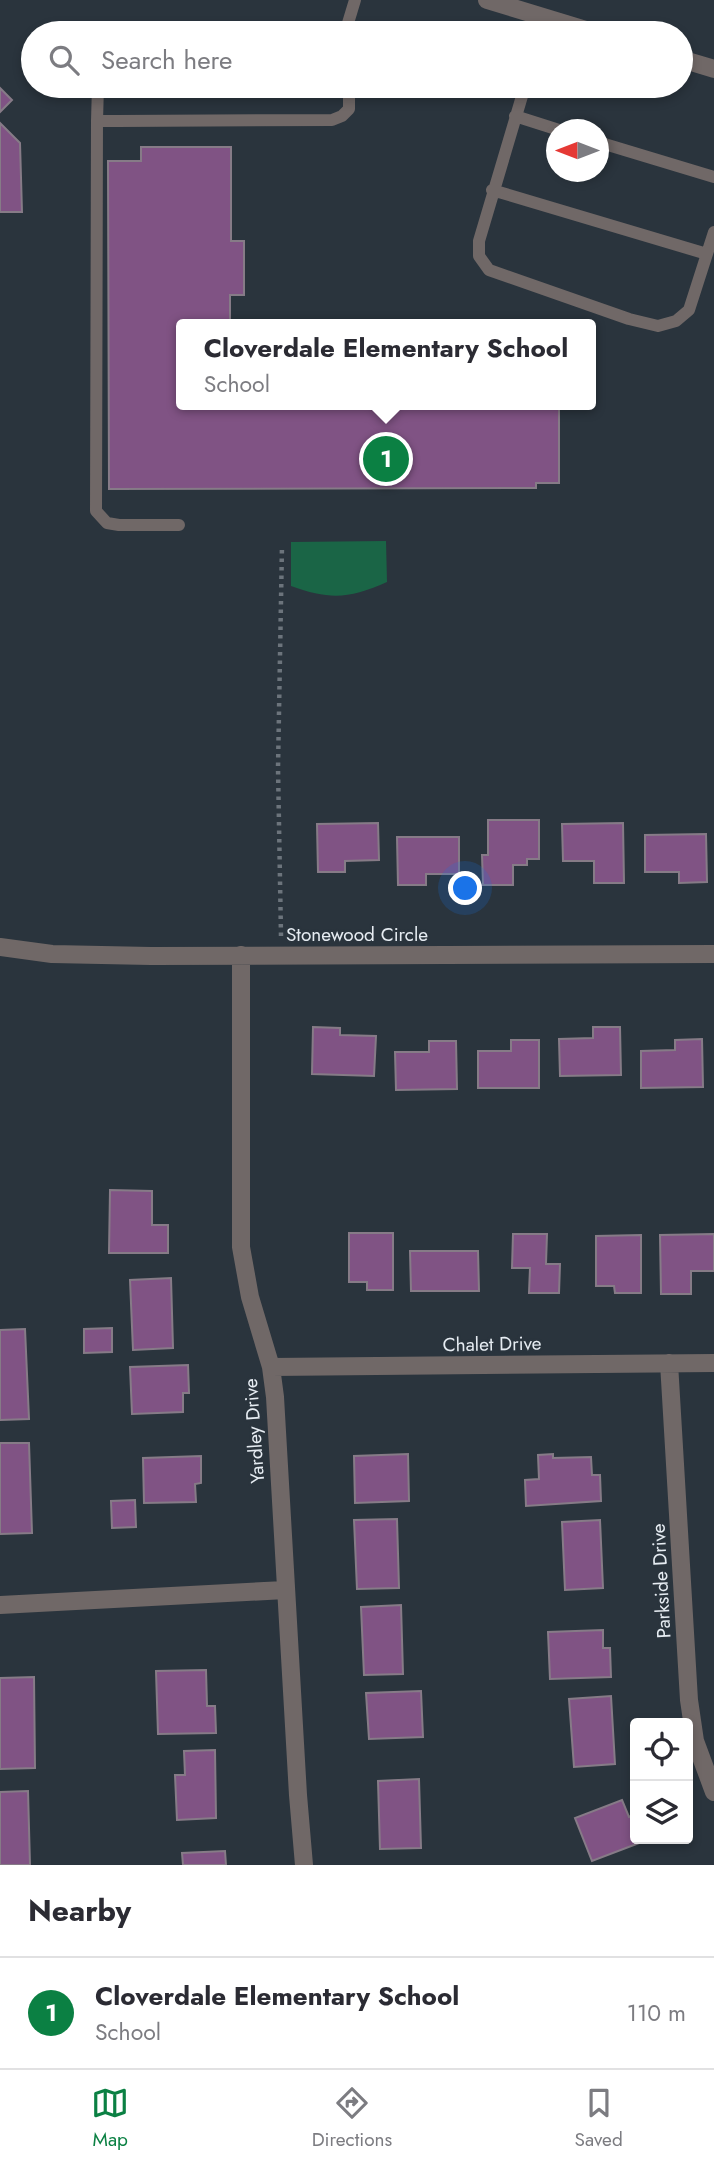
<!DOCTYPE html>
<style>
:root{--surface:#fff;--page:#f7f7f7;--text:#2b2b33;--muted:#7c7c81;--line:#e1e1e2;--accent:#0b8043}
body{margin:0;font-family:Jost,sans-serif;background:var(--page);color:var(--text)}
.controls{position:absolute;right:21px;bottom:21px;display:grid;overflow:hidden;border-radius:7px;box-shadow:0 4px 10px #0003}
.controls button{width:63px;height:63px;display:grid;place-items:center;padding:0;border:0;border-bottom:2px solid var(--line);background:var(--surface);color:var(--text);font:35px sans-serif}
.compass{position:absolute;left:546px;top:119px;width:63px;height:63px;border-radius:50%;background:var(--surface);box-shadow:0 4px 10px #0003;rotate:270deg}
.you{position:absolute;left:466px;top:889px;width:24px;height:24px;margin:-18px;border:5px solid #fff;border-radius:50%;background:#1a73e8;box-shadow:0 0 0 10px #1a73e833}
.badge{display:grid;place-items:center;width:46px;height:46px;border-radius:50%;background:var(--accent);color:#fff;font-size:23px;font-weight:700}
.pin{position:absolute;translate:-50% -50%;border:4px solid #fff;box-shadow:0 2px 7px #0006}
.popup{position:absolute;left:176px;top:319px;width:420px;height:91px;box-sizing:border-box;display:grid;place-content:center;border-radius:7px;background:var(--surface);filter:drop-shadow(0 2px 5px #0005);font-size:23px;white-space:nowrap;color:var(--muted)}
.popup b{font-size:26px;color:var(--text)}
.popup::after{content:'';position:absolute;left:50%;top:100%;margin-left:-14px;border:14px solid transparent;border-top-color:var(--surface)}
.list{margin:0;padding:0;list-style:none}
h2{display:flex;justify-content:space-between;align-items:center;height:91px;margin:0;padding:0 28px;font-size:30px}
h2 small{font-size:23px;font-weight:400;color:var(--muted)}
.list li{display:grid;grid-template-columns:46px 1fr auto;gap:21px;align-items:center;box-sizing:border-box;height:112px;padding:0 28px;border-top:2px solid var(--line)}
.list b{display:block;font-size:26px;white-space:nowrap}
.list p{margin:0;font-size:23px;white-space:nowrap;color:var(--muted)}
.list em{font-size:23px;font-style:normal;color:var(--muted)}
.icon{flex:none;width:38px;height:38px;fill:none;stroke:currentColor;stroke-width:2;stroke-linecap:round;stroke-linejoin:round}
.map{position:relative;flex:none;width:714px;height:1865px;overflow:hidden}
.search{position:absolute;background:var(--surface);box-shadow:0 4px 10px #0003;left:21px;right:21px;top:21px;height:77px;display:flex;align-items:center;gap:18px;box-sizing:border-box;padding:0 24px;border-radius:38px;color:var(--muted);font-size:26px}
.sheet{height:203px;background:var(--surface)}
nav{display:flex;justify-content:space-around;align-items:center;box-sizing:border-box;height:98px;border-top:2px solid var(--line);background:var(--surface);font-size:19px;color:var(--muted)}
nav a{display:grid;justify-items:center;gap:4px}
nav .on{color:var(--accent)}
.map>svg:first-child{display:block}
.green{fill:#1a6546}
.building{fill:#805384;stroke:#867b87;stroke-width:2}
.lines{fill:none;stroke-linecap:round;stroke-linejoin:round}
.path{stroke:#6c747c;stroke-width:4.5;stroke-dasharray:3.5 5;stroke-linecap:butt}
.lane{stroke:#706867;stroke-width:12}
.street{stroke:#706867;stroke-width:18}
.labels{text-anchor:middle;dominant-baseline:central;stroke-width:5;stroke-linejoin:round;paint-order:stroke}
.street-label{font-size:19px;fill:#e6ecf2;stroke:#2a343d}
</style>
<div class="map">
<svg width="714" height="1865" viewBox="0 0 714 1865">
<rect width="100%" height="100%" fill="#2a343d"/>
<path class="green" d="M386,541L387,582C349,599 330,600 291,586V542Z"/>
<path class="building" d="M0,88L12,100L0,112Z
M0,123L20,143L22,212H0Z
M141,147H231V241H244V295H230V324H181V405H559V483H536V488L109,489L108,161H141Z
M488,820H539V859H527V865H513V885H483L482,855H488Z
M378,823L379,860L345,861V872H318L317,824Z
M623,823L624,883H594V861H563L562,824Z
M706,834L707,882L679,883V872H645V835Z
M397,837H459V874H426V885H398Z
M313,1027L340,1028V1035L376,1036L374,1076L312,1074Z
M593,1027H620L621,1075L560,1076L559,1039L593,1038Z
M702,1039L703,1087L641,1088V1051L675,1050V1040Z
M511,1040H539V1088H478V1051H511Z
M429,1041H456L457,1089L396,1090L395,1052H429Z
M110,1190L152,1191V1225H168V1253H109Z
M349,1233H393V1290H367V1282H349Z
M513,1234H547L546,1264H560L559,1293H529L530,1268H512Z
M714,1234V1271H691V1294H661L660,1235Z
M641,1235V1293H615L614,1286H596V1236Z
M410,1251H478L479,1291H411Z
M171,1278L173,1348L133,1350L130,1280Z
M112,1328V1352L84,1353V1329Z
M25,1329L29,1419L0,1420V1330Z
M188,1365L189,1393H183V1412L132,1414L130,1367Z
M0,1443H29L32,1533L0,1534Z
M408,1454L409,1501L355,1503L354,1456Z
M553,1454V1458L591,1457L592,1475H600L601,1501L526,1506L525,1480L539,1479L538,1455Z
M201,1456V1483L195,1484L196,1502L144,1503L143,1458Z
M135,1500L136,1527L112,1528L111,1501Z
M397,1519L399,1588L357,1589L354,1520Z
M600,1520L603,1588L565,1590L562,1522Z
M401,1605L403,1674L364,1675L361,1607Z
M603,1630V1648H610L611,1677L550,1679L548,1632Z
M206,1670L207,1706H215L216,1733L158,1734L156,1671Z
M34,1677L35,1768L0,1769V1678Z
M421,1691L423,1737L369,1739L366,1693Z
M611,1696L615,1764L574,1767L569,1699Z
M215,1750L216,1818L177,1820L175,1775H185L184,1751Z
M419,1779L421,1848L380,1849L378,1781Z
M28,1791L30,1865H0V1792Z
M622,1800L629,1817L635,1815V1839L647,1840L592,1861L575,1818Z
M225,1851L226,1865H183L182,1853Z"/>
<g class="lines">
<path class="path" d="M281,936L278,768L282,545"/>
<path class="lane" d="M345,33L355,0
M541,33L546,18
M98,86L97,121H116L332,120L342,116L349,109V86
M525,86L479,241V256L489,270L629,319L658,326L676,321L689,310L714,232
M515,116L559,130
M97,121L96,511L107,523L119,525H179
M598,142L714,177
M492,190L707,254"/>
<path class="street" d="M487,0L596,33
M681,59L714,69
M0,947L52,954L151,956L714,954
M241,955V1247L250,1297L271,1367L275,1397L298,1795L304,1865
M669,1363L689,1700L695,1741L714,1792
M271,1367L714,1363
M0,1605L285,1590"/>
</g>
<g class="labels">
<g class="street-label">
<text x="357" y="934">Stonewood Circle</text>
<text transform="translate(492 1344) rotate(-1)">Chalet Drive</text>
<text transform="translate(254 1431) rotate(-94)">Yardley Drive</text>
<text transform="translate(661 1581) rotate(-93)">Parkside Drive</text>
</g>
</g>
</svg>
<div class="controls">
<button><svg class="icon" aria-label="locate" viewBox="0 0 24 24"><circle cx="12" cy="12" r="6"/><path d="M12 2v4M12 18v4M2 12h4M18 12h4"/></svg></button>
<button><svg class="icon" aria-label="layers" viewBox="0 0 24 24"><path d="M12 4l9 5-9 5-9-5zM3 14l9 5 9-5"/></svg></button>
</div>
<svg class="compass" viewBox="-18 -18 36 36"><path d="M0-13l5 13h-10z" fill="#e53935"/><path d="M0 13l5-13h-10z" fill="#7c7c81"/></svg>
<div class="you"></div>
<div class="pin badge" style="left:386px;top:459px">1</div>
<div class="popup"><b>Cloverdale Elementary School</b>School</div>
<div class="search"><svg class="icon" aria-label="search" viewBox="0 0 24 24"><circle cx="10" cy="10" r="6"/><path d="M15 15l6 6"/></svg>Search here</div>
</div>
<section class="sheet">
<h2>Nearby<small></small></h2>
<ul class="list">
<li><span class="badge">1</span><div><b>Cloverdale Elementary School</b><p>School</p></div><em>110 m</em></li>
</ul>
</section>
<nav>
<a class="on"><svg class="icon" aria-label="map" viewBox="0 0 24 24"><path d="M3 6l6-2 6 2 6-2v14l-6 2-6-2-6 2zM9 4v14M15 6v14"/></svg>Map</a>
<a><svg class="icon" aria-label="directions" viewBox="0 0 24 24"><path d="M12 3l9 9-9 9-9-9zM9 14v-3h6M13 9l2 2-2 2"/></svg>Directions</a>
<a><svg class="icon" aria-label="saved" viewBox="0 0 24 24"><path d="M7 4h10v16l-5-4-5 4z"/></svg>Saved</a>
</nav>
